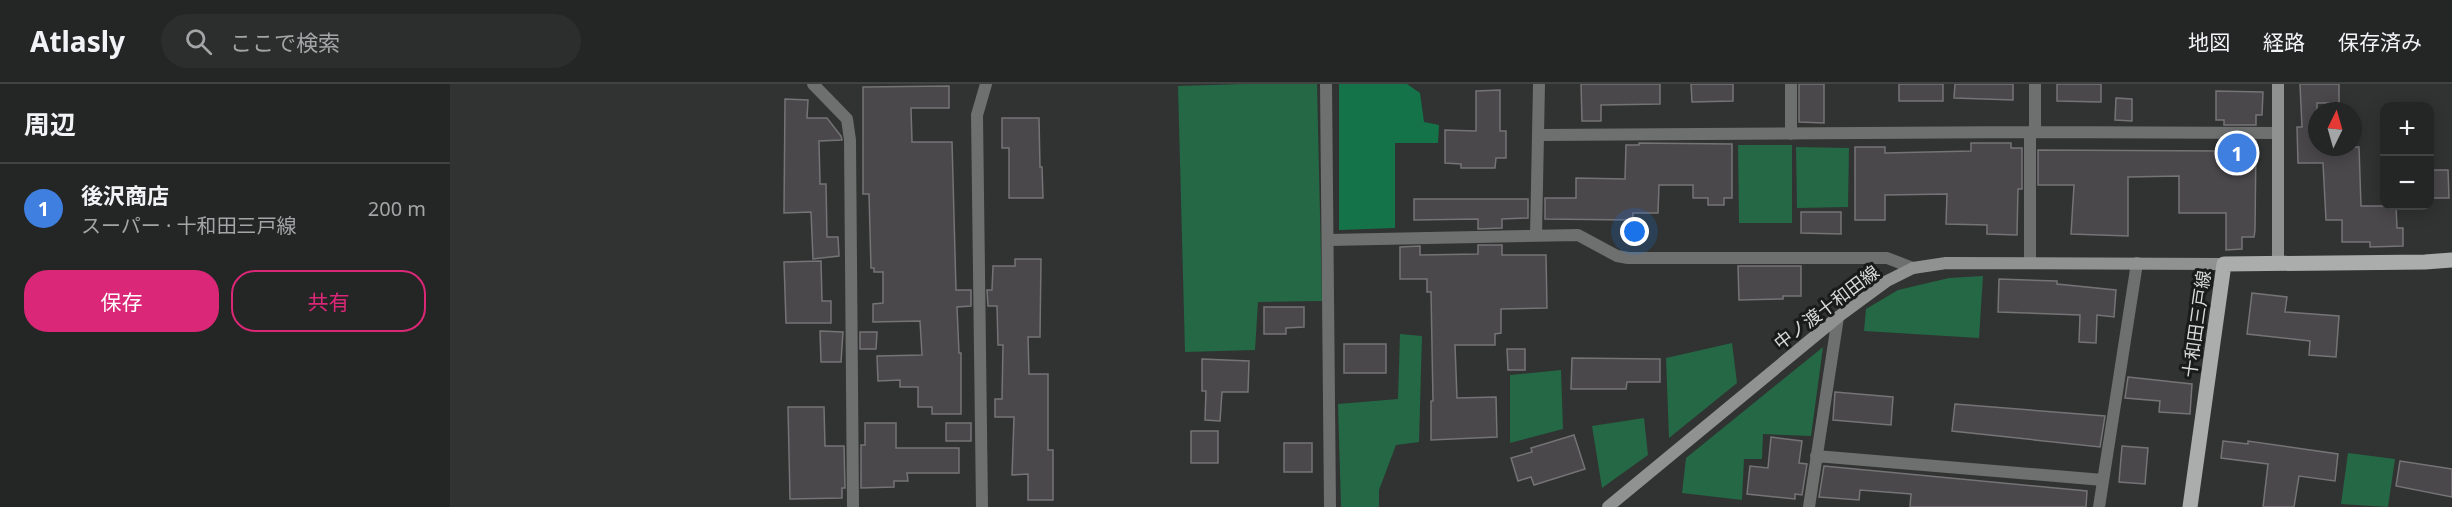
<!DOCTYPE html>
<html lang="ja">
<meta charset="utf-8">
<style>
:root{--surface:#242625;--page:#2c2e2d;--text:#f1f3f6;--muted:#a3a5a7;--line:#414342;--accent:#db2777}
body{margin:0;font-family:"Noto Sans","Noto Sans JP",sans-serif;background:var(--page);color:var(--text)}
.controls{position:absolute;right:18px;top:18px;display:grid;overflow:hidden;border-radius:12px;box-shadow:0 3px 15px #0003}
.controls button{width:54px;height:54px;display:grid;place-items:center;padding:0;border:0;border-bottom:2px solid var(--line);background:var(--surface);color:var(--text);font:30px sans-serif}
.compass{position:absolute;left:1858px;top:18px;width:54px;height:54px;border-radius:50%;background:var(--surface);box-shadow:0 3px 15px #0003;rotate:5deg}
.you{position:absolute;left:1185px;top:148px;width:21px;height:21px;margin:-15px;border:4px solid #fff;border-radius:50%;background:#1a73e8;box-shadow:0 0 0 9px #1a73e833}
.badge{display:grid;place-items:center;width:39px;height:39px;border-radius:50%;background:var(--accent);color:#fff;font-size:20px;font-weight:700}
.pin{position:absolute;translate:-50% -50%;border:3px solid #fff;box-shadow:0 2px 6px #0006}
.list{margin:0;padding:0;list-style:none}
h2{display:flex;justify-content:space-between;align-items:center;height:78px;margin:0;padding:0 24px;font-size:26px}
h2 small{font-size:20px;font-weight:400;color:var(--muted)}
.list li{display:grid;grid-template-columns:39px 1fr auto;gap:18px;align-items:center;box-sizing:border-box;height:90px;padding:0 24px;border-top:2px solid var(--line)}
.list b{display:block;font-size:22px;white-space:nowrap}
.list p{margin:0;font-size:20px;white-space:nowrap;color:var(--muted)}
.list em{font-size:20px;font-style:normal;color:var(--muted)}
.actions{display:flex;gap:12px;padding:18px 24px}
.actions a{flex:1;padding:14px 0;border:2px solid var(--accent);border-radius:24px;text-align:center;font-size:21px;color:var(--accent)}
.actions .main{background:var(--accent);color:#fff}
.icon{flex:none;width:33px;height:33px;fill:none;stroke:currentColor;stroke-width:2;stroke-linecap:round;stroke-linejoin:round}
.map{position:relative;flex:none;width:2002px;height:423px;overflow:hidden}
header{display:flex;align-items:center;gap:36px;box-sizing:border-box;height:84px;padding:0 30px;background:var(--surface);border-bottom:2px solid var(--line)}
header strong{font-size:28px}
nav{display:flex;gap:33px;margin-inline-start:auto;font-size:21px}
.search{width:420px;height:54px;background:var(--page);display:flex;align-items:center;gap:15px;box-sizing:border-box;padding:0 21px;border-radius:33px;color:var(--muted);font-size:22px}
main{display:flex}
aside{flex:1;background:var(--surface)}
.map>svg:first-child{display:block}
.green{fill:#246845}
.forest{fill:#157349}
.building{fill:#4b484b;stroke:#757375;stroke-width:1.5}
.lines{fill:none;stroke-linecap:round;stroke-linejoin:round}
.street{stroke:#6e706f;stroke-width:12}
.secondary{stroke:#909291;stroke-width:12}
.primary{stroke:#aaadab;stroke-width:15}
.labels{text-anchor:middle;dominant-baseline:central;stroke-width:6;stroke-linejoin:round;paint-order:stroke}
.street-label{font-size:18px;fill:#d8dad9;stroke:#191a1a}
</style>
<header>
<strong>Atlasly</strong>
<div class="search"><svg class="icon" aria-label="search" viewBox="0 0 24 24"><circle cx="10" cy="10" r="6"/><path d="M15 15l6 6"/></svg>ここで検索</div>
<nav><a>地図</a><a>経路</a><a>保存済み</a></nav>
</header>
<main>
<aside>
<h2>周辺<small></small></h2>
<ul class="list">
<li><span class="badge" style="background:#3f7fe0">1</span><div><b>後沢商店</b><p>スーパー · 十和田三戸線</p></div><em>200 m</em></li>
</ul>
<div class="actions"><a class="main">保存</a><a>共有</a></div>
</aside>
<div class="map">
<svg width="2002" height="423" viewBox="0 0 2002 423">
<rect width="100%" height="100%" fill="#303331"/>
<path class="green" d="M794,0H867L872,217L808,218L805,266L735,268L728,2Z
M1288,61H1342V139H1289Z
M1346,63L1399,64L1398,123L1347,124Z
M1533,192L1529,254L1414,247L1416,225L1448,206L1499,194Z
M950,250L972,252L969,358L946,361L929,406V423H891L888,320L948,315Z
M1282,259L1287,299L1219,354L1216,274Z
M1373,263L1361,352L1313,350L1312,375H1294L1292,416L1232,409L1236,374Z
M1111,286L1113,345L1060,359V291Z
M1194,334L1198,371L1152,404L1142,342Z
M1898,369L1945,375L1938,423L1891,420Z"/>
<path class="forest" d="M889,0H957L970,9L974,38L989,41L988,59H945V144L889,146Z"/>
<path class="building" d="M1131,0H1210V20L1151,21V37H1132Z
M1241,0H1283V17L1242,18Z
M1349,0H1374V39L1349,38Z
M1449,0H1493V17H1449Z
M1505,0H1563V16L1504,14Z
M1607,0H1651V18L1607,17Z
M1850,0H1889V19H1867V63H1909L1911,122H1946L1947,144H1953V162L1920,163V158H1892V136H1876L1873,79H1848L1847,43H1852Z
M499,2V24H461L462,58H502L506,206H521V222L507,223L509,269H511V330H482V323H468V303H450V296L428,297L427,272L472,271L470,237L423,238V220L433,219V188H424V184H421L419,110H413V3Z
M1050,6V47H1056V74H1046L1045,84H1011V80L995,79V46L1026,47V7Z
M1766,7L1813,8L1812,31H1806V41H1774V36H1766Z
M1666,14L1682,15V37L1665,36Z
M335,15L358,16L357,34H377L391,52L392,56L369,57L370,100H376L377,153H388L389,172L363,175L361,128L334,129Z
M552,34H589L590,83H592L593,114H559V64H552Z
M1774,57H1806L1805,146L1804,153H1792V165L1776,166V129H1729V92L1678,93V152L1621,150L1624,101H1588V66L1774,67Z
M1189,59L1282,60V114H1274V121H1258V114H1243V101H1209L1208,129H1183V136L1095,135V114H1126V94L1175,95L1176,61H1189Z
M1521,59H1561V64H1572V105H1568L1567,151L1537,150V141L1496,140L1497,110L1435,111V136H1405V63H1435V69L1521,67Z
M1980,86H1998L1999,114H1980Z
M964,115H1078V134L1052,135V144L1028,145V135L964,136Z
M1351,128H1391V150L1351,149Z
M1028,161H1052V171H1096L1097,224L1051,225V249L1045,250V261H1005L1007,314L1046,313L1047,353L981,356V317H983L981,208H977V195H950V163L970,162V171L1028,170Z
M565,175H591L590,253H578L579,290H598V366H603V416H578V390L562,391L564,333H545V315H552L553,261H548L547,222H538L537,206H542L543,182H565Z
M371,177L372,217H381V239H336L334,178Z
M1288,182H1351V212H1333V215L1289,216Z
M1549,195L1607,197V200L1666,206L1664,233L1647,231L1646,259L1629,258L1630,231L1548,228Z
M1802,209L1837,213L1835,228L1889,232L1886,273L1859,271L1860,257L1797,250Z
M814,223H854V243L836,244V250H814Z
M370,247L393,248L391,278H371Z
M410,248H427L426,265H410Z
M894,260H936V289H894Z
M1057,265H1075V286H1058Z
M1122,274L1210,275V298H1177L1176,305H1121Z
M752,275L799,277L798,308H772L770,337L755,336L756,307H752Z
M1678,293L1742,300L1740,330L1709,328L1710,317L1675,314Z
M1385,308L1443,313L1441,341L1383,336Z
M1505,320L1655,332L1650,363L1502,347Z
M338,323H374L375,362H394L395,404H392V414L340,415Z
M415,339H446V364H509V389H457L458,397H444V403L411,404V361H415Z
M496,339H521V357H496Z
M741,347H768V379H741Z
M1124,351L1135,385L1084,401L1081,393L1068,397L1061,374L1082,368L1081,364Z
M1321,353L1352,357L1349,379L1357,380L1352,411L1345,410V415L1297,410L1300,382L1318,384Z
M1773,357L1798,360V357L1888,370L1885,397L1849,392L1844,423H1813L1818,380L1771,374Z
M834,359H862V388H834Z
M1672,362L1698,364L1695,400L1669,398Z
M1950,377L2002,385V413L1946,402Z
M1374,382L1637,407L1636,423H1460L1461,410L1410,406L1409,416L1369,413Z"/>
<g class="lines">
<path class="street" d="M363,0L397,35L400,56L403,423
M876,0L880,423
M1341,0V50
M1585,48V0
M1090,51L1580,48L1828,49
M1086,152L1089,0
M879,156L1128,151L1167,172L1178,174H1437L1463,184
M1580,179V48
M1366,372L1653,396
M532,423L527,31L536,0
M1359,423L1388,233
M1649,423L1687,179"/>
<path class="secondary" d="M1828,179V0
M1158,423L1388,233L1437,197L1463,184L1496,179L1774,180"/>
<path class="primary" d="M1740,423L1774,180L1975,178L2002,176"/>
</g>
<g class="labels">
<g class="street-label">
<text transform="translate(1376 223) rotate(-37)">中ノ渡十和田線</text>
<text transform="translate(1746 240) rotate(-82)">十和田三戸線</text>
</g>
</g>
</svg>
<div class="controls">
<button>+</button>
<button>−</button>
</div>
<svg class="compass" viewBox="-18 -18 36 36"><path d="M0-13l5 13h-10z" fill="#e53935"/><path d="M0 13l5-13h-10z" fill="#a3a5a7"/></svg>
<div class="you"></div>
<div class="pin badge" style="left:1787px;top:69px;background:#3f7fe0">1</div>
</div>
</main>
